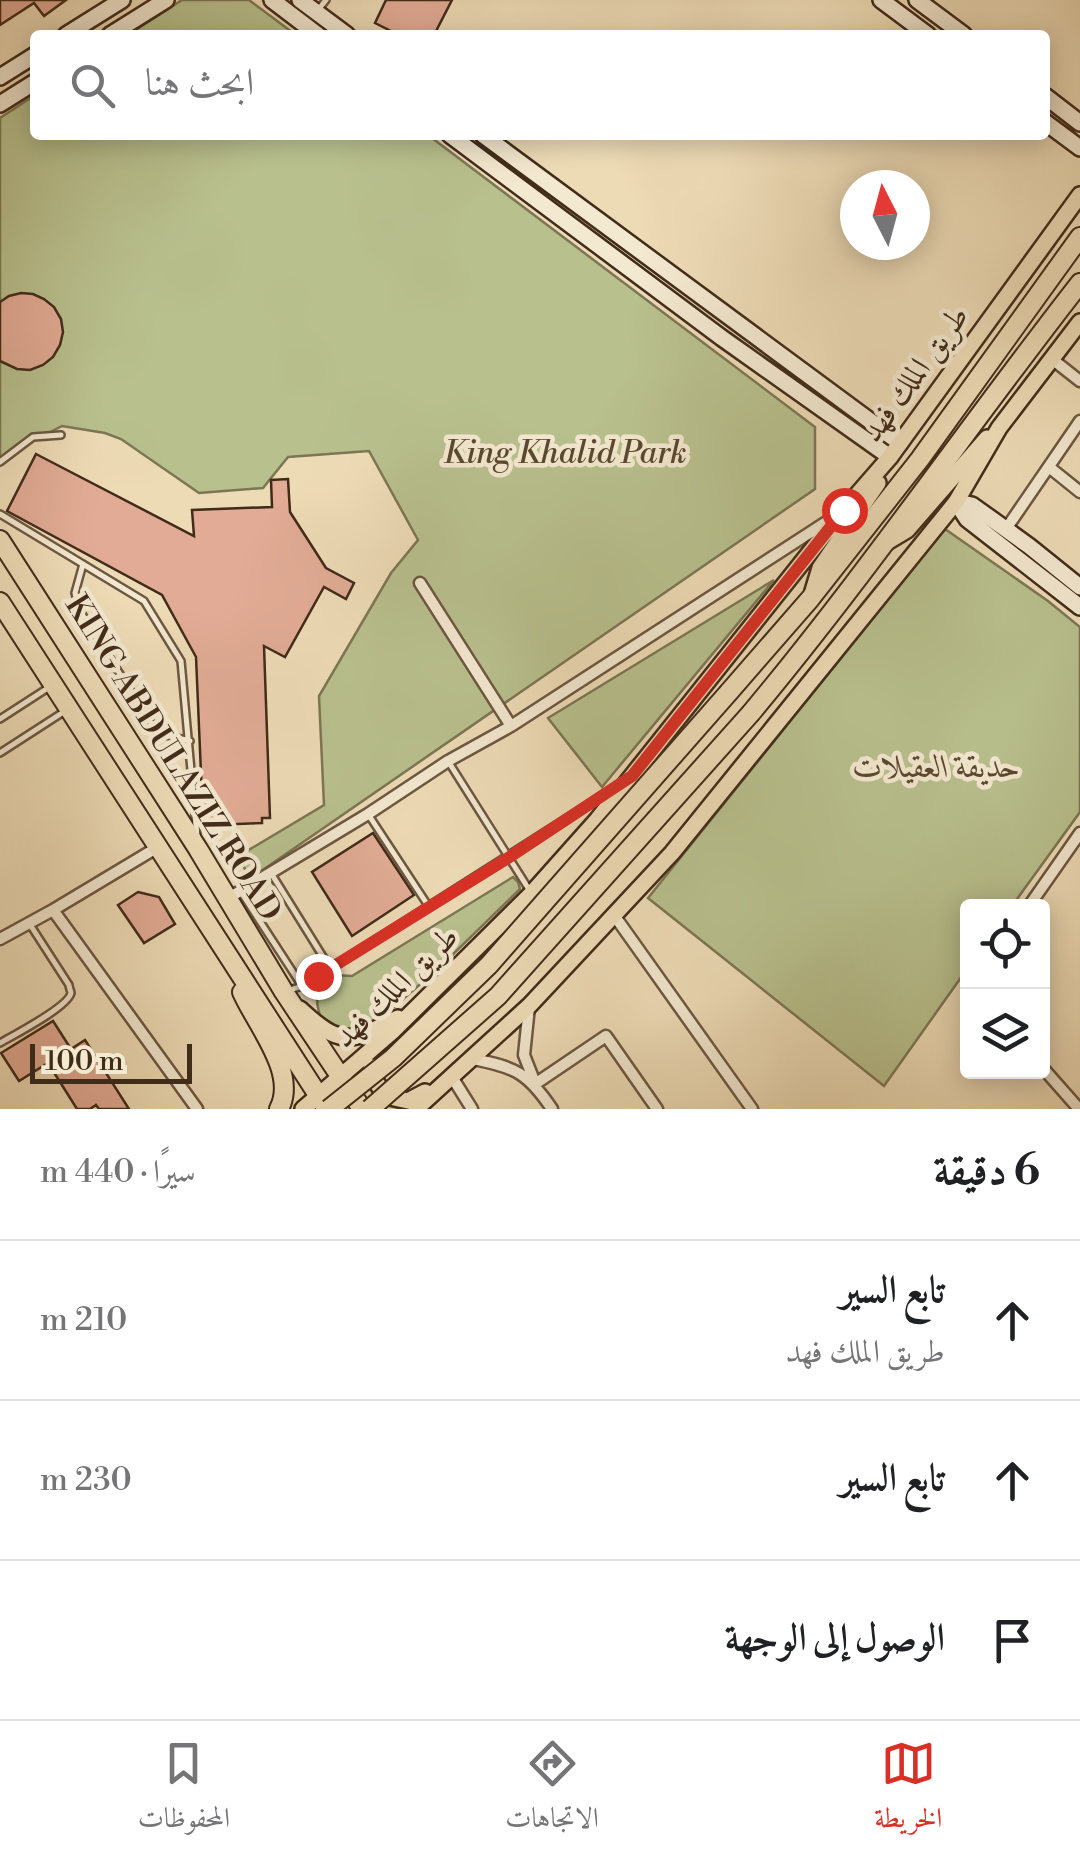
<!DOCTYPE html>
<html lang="ar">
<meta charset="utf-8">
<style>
:root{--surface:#fff;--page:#f2f2f2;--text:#202124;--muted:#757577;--line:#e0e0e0;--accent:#d93025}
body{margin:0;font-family:"Libre Bodoni",Amiri,serif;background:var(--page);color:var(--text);direction:rtl}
.controls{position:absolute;right:30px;bottom:30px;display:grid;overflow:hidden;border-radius:10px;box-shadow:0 5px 25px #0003}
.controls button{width:90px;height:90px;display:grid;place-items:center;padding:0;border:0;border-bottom:2px solid var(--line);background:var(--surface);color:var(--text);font:50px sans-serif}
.compass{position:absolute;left:840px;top:170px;width:90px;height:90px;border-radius:50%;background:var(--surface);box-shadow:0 5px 25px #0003;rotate:354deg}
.scale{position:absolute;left:30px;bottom:25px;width:162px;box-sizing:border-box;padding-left:10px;border:5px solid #412b19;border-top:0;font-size:28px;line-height:35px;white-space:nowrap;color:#412b19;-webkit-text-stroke:8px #f3e8d0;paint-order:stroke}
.stop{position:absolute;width:30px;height:30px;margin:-22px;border:8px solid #d93025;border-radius:50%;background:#fff}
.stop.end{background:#d93025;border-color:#fff;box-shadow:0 2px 10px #0008}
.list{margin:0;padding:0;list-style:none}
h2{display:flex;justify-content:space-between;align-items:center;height:130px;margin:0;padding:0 40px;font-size:42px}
h2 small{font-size:32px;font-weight:400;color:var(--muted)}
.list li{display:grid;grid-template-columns:65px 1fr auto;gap:30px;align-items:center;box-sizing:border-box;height:160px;padding:0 40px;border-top:2px solid var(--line)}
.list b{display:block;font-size:38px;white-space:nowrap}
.list p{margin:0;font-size:32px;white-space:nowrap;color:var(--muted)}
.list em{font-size:32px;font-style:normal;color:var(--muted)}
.icon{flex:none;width:55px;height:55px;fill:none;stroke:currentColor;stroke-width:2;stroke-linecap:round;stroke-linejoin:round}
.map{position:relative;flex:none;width:1080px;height:1109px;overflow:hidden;direction:ltr}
.search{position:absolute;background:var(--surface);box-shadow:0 5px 25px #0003;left:30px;right:30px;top:30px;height:110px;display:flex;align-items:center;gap:25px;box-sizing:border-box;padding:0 35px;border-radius:10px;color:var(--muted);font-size:38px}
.sheet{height:610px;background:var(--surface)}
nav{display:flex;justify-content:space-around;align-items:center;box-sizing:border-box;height:140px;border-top:2px solid var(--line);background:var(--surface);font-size:28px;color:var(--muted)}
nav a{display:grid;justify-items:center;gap:5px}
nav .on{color:var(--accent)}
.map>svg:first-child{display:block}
.green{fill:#b8c08e;stroke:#7c7654;stroke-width:2.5}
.building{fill:#e1ab95;stroke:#412b19;stroke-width:2.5}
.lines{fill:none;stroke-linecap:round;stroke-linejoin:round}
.lane-casing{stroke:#6c5740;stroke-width:10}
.street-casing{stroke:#6c5740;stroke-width:15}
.secondary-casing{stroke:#412b19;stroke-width:20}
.primary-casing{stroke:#412b19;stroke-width:20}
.highway-casing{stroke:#412b19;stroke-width:22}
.lane{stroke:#f3e8d0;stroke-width:5}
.street{stroke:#f3e8d0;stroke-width:10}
.secondary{stroke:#f3e8d0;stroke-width:15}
.primary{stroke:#eddbb6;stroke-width:15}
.highway{stroke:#eddbb6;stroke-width:18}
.highway-bridge-casing{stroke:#412b19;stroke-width:22;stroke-linecap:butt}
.highway-bridge{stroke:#eddbb6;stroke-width:18}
.route{stroke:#d93025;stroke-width:12}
.labels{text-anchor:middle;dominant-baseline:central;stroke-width:9;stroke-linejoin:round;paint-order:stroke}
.street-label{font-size:32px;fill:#412b19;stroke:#f3e8d0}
.park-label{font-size:32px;font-style:italic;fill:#594930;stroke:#f3e8d0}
</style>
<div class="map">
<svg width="1080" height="1109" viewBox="0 0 1080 1109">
<rect width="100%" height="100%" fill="#eddbb6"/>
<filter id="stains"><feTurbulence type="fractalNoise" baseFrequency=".002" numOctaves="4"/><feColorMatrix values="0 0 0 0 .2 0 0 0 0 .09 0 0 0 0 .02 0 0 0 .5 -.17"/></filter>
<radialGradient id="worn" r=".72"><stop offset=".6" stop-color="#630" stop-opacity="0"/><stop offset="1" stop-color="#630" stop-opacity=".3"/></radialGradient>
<path class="green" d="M182,0H249L296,35H128Z
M35,95V135H428L815,427V489L251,878L237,857L324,805L319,696L391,573L418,540L369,451L288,457L263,488L199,493L121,439L105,433L62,426L0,458V118Z
M945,529L1048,601L1080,627V812L1012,906H968L967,969L884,1086L648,898Z
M774,580L602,787L548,718Z
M513,877L518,882L520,889L441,966L363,1034L347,1036L321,1019C311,988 318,972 352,976Z"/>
<path class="building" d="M0,0H66L44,16L34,3L0,25Z
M386,0H452L434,35H399L375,23Z
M21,293L33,294L44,299L54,307L61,319L63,332L60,345L53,357L43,365L30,370L17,369L0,361V302L9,296Z
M36,454L194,536L192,510L272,507L271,480L288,479L290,512L326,568L354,583L346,599L324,587L285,657L264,646L270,818H262V823L213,825V820H203L196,657L162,595L7,511Z
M373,833L414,895L352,936L312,872Z
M138,892L159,897L175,924L144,943L118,905Z
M53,1021L71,1049L85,1040L129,1109H99L96,1105L90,1109H77L48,1063L19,1081L1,1053Z"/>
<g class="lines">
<g class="lane-casing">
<path id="lane" d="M318,10L326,0
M0,462L33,437L61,435
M0,514L144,601L181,661L197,836
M83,564L75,593L80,611L151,723L161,734L190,741
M0,719L51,686
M0,753L65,711
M448,761L530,891
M368,814L429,907
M271,873L330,968
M241,892L302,986
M287,991L302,986L345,959L617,786
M0,1043C14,1035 68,1007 71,993C71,991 69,988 69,985L29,923"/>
</g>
<g class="street-casing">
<path id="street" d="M1052,359L1080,381
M1049,467L1080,492
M1006,529L1080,421
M420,583L511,726
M227,899L368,814L448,761L511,726L831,519
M1029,906L1080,833
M53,910L197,1109
M614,915L752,1109
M0,939L53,910L158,847
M529,1007L524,1055L535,1083
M473,1059C515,1067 528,1073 552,1109
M1042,1067L1079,1109
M452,1077L472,1109
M535,1084L606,1036L657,1109"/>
</g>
<g class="secondary-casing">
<path id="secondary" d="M272,0L318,35
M300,0L347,35
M881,0L928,35
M917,0L964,35
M66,35L122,0
M110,35L166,0
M0,77L35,55
M1045,96L1080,123
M0,104L35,82
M1045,122L1080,148
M450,135L722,338L890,457
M483,135L900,443
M956,502L967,519L1080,607
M956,502L972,505L1029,546L1080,587"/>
</g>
<g class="primary-casing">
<path id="primary" d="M887,542L907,530L987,438
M813,591L820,568L878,483
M300,1009C342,1048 350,1042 398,1018
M372,1067L370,1072L385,1096L408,1101L425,1092
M303,1109L394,1030L532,893L597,820L843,511L890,457L1080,195
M416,1109L529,1006L672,853L956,502L999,428L1080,322"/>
</g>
<g class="highway-casing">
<path id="highway" d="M0,540L198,849L284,992L362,1109
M0,602L327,1109
M729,692L810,599L920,459L1080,237
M751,713C867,574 969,425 1080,283
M242,992C257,1026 298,1073 279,1109"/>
</g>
<use href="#lane" class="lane"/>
<use href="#street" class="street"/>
<use href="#secondary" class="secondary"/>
<use href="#primary" class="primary"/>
<use href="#highway" class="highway"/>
<g class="highway-bridge-casing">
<path id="highway-bridge" d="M329,1109L393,1058L489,965L729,692
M370,1109L498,996L751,713"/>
</g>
<use href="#highway-bridge" class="highway-bridge"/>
</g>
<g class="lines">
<path class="route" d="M318,976L508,858L632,776L844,510"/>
</g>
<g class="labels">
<g class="street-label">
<text transform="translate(915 374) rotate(-54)">طريق الملك فهد</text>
<text transform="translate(173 758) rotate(58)">KING ABDULAZIZ ROAD</text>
<text transform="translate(396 987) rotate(-44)">طريق الملك فهد</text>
</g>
<g class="park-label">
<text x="565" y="453">King Khalid Park</text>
<text x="937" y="767">حديقة العقيلات</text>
</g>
</g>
<rect width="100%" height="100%" filter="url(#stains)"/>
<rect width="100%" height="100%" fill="url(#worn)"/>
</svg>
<div class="controls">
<button><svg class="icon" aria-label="locate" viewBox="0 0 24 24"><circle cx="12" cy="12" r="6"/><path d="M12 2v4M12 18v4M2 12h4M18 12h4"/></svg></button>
<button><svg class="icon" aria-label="layers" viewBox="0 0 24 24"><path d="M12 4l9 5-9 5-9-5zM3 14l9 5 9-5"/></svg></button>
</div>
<svg class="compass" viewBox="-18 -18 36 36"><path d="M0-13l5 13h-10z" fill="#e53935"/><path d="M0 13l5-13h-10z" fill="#757577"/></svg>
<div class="scale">100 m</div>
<div class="stop" style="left:844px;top:510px"></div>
<div class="stop end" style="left:318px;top:976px"></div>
<div class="search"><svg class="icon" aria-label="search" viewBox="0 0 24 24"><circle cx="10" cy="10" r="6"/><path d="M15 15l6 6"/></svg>ابحث هنا</div>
</div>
<section class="sheet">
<h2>6 دقيقة<small>سيرًا · 440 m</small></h2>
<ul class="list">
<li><svg class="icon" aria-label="ahead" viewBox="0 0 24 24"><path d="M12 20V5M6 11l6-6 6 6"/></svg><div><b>تابع السير</b><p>طريق الملك فهد</p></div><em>210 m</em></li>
<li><svg class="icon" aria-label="ahead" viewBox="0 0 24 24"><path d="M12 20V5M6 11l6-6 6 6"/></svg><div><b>تابع السير</b></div><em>230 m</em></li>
<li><svg class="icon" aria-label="arrive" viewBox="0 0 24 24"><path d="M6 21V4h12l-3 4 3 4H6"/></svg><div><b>الوصول إلى الوجهة</b></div></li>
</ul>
</section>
<nav>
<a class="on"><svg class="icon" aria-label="map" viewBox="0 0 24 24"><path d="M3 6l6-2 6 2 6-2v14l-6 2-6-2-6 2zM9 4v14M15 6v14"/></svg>الخريطة</a>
<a><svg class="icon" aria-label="directions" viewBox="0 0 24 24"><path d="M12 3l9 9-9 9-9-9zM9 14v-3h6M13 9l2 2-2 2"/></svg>الاتجاهات</a>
<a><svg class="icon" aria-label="saved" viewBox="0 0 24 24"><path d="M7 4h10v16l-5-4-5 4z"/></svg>المحفوظات</a>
</nav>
